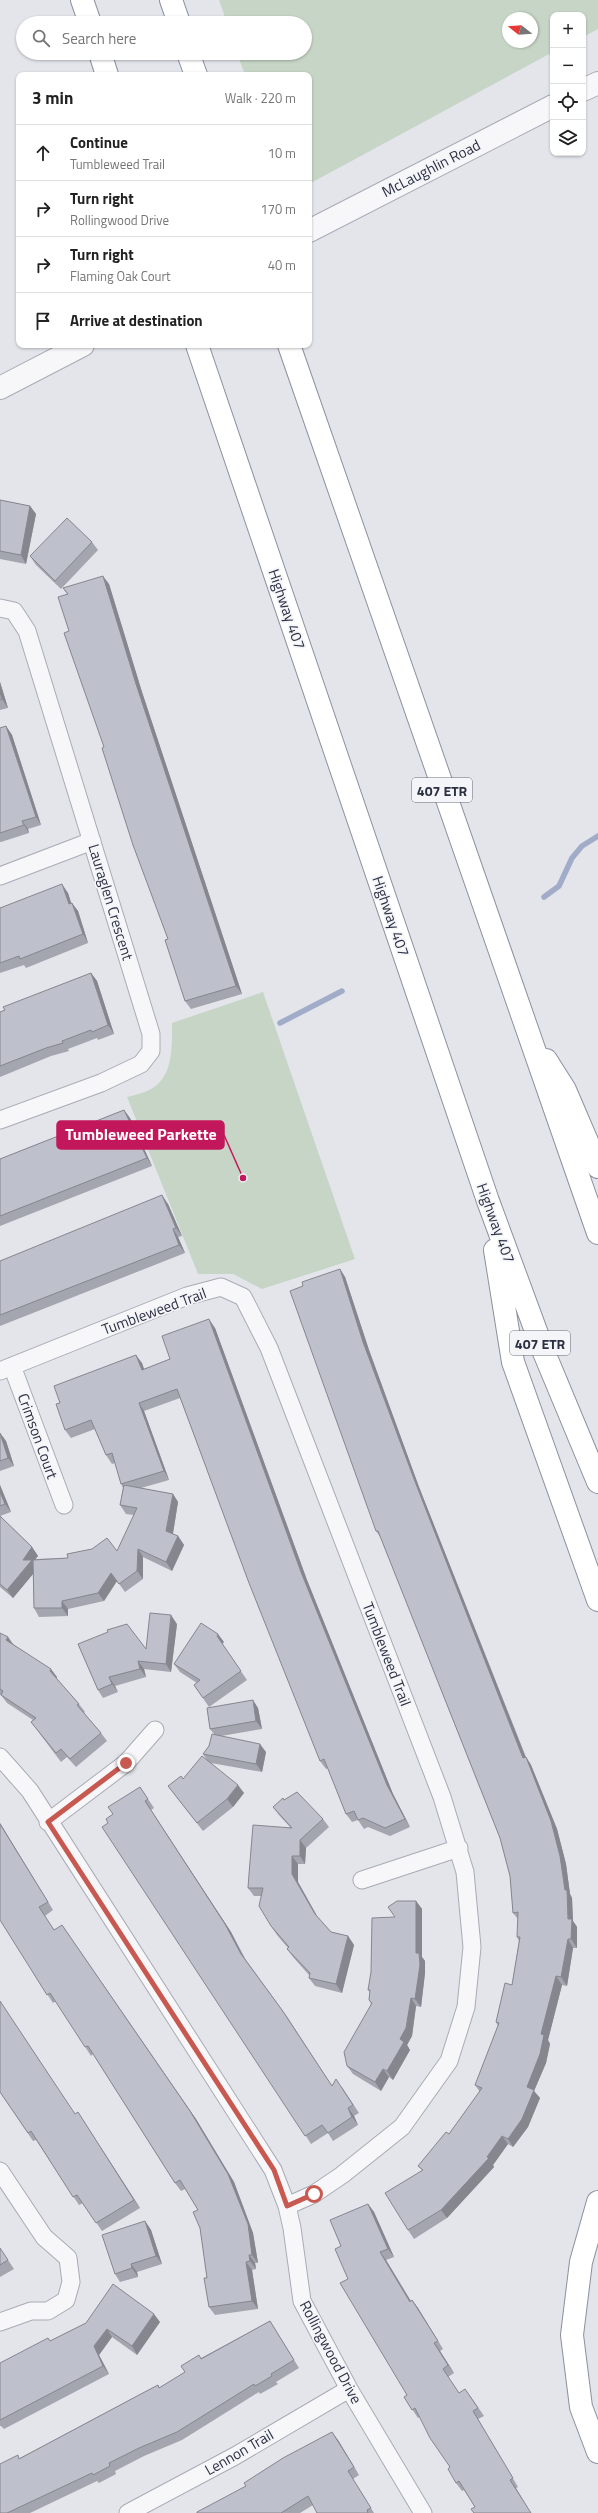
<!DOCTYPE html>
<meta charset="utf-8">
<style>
:root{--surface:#fff;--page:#f6f6f6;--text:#222;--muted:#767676;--line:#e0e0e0}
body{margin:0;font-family:"Titillium Web",sans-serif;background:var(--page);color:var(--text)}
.controls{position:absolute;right:12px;top:12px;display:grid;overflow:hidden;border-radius:8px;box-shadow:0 1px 3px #0004}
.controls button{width:36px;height:36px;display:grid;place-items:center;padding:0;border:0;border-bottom:1px solid var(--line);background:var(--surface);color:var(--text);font:20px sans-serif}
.compass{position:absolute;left:502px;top:12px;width:36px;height:36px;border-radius:50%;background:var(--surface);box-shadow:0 1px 3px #0004;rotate:287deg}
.stop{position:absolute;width:12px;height:12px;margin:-9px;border:3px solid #c85951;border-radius:50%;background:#fff}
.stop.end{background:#c85951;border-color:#fff;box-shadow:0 1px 4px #0008}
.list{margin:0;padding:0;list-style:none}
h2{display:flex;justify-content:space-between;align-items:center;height:52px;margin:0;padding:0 16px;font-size:17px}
h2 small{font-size:13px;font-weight:400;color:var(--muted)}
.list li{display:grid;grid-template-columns:26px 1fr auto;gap:12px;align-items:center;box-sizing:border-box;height:56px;padding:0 16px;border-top:1px solid var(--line)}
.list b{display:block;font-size:15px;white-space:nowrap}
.list p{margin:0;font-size:13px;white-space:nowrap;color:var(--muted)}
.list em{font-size:13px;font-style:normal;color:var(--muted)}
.icon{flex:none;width:22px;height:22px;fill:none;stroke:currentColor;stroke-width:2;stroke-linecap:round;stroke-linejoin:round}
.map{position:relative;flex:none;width:598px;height:2513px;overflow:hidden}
.search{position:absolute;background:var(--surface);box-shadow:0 1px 3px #0004;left:16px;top:16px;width:296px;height:44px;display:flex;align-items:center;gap:10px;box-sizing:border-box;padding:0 14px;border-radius:22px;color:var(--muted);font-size:15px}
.panel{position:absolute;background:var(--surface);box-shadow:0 1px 3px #0004;left:16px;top:72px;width:296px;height:276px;border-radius:8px}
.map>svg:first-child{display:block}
.green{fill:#c6d5c6;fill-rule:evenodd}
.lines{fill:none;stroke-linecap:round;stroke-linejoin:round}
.stream{stroke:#a1acc9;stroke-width:5.5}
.minor-casing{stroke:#a9abb5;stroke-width:19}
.tertiary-casing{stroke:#a9abb5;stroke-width:24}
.motorway-casing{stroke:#8c90a1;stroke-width:24}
.minor{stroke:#f7f7f9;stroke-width:17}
.tertiary{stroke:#f7f7f9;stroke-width:22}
.motorway{stroke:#fff;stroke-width:22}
.wall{fill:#a3a5af}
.shaded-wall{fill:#85868e}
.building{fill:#bec0cb;stroke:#85868e}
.route{stroke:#c85951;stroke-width:5}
.labels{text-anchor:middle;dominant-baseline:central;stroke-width:3.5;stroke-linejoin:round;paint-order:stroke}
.shield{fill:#f4f5f8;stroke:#686b79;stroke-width:1}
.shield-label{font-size:14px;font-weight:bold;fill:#2c3043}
.street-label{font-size:15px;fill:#2c3043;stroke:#f4f5f8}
.leader{fill:none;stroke:#c2185b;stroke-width:1.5}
.callout-dot{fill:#c2185b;stroke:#f4f5f8;stroke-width:1.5}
.callout{fill:#c2185b;stroke:#c2185b;stroke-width:1.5}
.callout-label{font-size:16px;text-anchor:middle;font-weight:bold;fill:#fff}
</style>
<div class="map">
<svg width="598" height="2513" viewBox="0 0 598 2513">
<rect width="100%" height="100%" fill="#e4e5eb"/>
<path class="green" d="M219,0H598V29L583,37V15H553V52L309,184V75H245L237,53H305V23H227ZM508,18H532V42H508Z
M263,992L355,1259L262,1289L233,1274H198L127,1097C135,1095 144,1093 151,1089C174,1077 172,1044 172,1023Z"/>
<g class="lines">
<path class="stream" d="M544,897L559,886L572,858L582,846L598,836
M280,1023L342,991"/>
<g class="minor-casing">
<path id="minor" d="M0,608L14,611L27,631L151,1034V1051L141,1064L101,1083L0,1120
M0,876L92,841
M12,1366L64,1505
M0,1371L187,1296L221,1287L243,1297L269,1348L442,1797L465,1872L472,1947L466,2007L449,2061L402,2127L342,2175L314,2194L287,2206
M0,1757L30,1791L273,2170L287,2206L292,2228L302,2301L349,2389L423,2513
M48,1822L126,1763L155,1730
M362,1880L459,1848
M0,2171L44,2237L68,2258L71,2282L66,2300L48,2311H31L0,2322
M128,2513L235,2456L349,2389"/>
</g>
<g class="tertiary-casing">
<path id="tertiary" d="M583,90L598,83
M309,231L553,106
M0,388L83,345"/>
</g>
<g class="motorway-casing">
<path id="motorway" d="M82,0L90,23
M171,0L179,23
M100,53L107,75
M188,53L196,75
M197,345L488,1201L543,1350L598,1482
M289,345L598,1233
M546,1060L565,1090L598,1167
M495,1250L513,1362L598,1600
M598,2202L581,2262L572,2335L581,2407L598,2452"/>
</g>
<use href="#minor" class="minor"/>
<use href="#tertiary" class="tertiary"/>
<use href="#motorway" class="motorway"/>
</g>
<path class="wall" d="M0,500L30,506L36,514L26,564L0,559Z
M92,542L98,550L61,589L36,565L30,556Z
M109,584L142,692L242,994L191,1009L185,1001L168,939L104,747L67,594L63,588Z
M0,682L8,708L0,710Z
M6,726L12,735L41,825L28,829L29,833L1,842H0V728Z
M68,893L71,903L78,911L88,943L26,968L24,965L0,973V908Z
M91,973L97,981L114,1034L98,1040L97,1038L68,1049L69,1051L51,1056L0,1077V1012L5,1010Z
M124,1110L130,1118L152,1166L0,1226V1159Z
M168,1204L182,1236L178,1237L185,1253L0,1326V1261Z
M340,1269L345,1277L369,1350L419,1487L526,1757L531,1765L557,1829L566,1864L570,1894L572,1898L573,1921L577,1927V1948H573L567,1986L562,1985L548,2040L550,2044L546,2063L534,2091L540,2098L528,2127L513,2147L508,2144L493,2165L494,2167L447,2218L414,2239L408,2230L422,2170L418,2166L449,2134L480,2092L475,2085L498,2026L496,2022L512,1985L519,1941L517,1937L518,1919L513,1913L510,1876L500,1838L381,1538L376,1531Z
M215,1328L307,1580L393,1794L410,1827L390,1836L368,1827L364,1829L358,1820L352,1822L346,1814L328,1768L326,1769L320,1761L180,1398L144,1411L169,1480L141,1488L173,1494L178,1502L173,1534L178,1536L184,1545L172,1571L143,1557V1579L125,1592L117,1581L104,1601L68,1609V1616L39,1617L34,1608L33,1574L13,1598L0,1587V1485L11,1512L0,1516L32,1547L38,1556L35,1559L68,1558L117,1551L134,1515L126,1514L120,1505L123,1488L121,1484L115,1463L112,1464L106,1455L95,1429L71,1438L65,1430L60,1403L142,1363L144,1369L170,1359Z
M0,1433L6,1441L14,1466L0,1471Z
M177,1624L171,1672L144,1669L146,1677L115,1686L118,1692L103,1698L98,1690L78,1644L146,1649Z
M0,1633L8,1637L13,1644L57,1677L56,1678L79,1704L85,1712L84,1713L101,1733L107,1741L76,1767L67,1757L61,1762L31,1722L33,1720L7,1703L1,1695H0Z
M224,1642L222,1644L247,1680L209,1707L194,1685L197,1683L180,1672L174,1664Z
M258,1708L262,1729L221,1736L266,1752L262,1772L211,1763L244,1793L233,1807L203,1831L174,1794L168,1786L183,1779L207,1760L203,1754L209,1746L215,1735L210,1729Z
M140,1787L154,1808L151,1810L231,1932L246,1960L288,2018L332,2086L342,2087L359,2113L354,2116L358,2125L333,2141L328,2133L311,2144L108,1823L113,1814Z
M284,1800L323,1819L329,1827L306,1848L305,1864H298V1882L318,1918L331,1932L348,1936L354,1945L342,1993L315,1986L309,1978V1975L293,1957L287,1949L288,1948L277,1935L271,1926L261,1896H254L248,1888L290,1827L279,1815L273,1807Z
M0,1823L53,1910L45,1916L54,1930L196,2119L234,2182L253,2233L258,2263H255L256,2269L252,2270L258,2309L215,2315L209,2307L207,2278L198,2210L185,2189L181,2191L175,2183L93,2054L91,2056L56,2001L53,2003L32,1971Z
M416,1901L422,1909V1957L425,1961V1973L421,2007L416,2006L412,2036L407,2045L410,2050L393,2080L389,2077L381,2091L353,2074L347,2066L371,2004L369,2000L370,1992L368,1990L395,1917Z
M0,2092L75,2114L83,2120L140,2208L102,2231L83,2203L79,2205L36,2140L33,2141Z
M368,2204L374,2212L394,2257L386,2260L411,2301L412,2300L418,2308L443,2349L440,2351L454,2373L448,2377L459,2393L471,2397L484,2416L478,2419L518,2487L475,2507L464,2490L462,2491L456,2483L450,2467L420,2417L418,2418L404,2397L407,2395L348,2279L341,2246Z
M145,2221L151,2230L162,2264L137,2272L138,2277L120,2282L115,2274Z
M0,2248L14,2269L0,2277Z
M270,2321L275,2329L299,2368L276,2382L278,2384L260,2394L259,2392L182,2440L144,2456L115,2471L116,2474L99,2483L97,2481L30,2513H0L20,2458L158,2385L159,2388L185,2372L201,2358Z
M160,2322L137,2355L112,2337L99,2355L109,2374L4,2429L1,2426H0V2363L50,2341L86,2323Z
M338,2440L359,2475L353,2479L374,2513H317L313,2505L300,2513H197Z"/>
<path class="shaded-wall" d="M30,506L36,514L26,564L21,555Z
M103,576L109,584L142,692L242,994L236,986L136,684Z
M0,682L8,708L2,699L0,692Z
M6,726L12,735L41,825L36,817Z
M22,821L28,829L29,833L24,825Z
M62,884L68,893L74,912L69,904Z
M72,903L78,911L88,943L83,934Z
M91,973L97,981L114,1034L108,1025Z
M124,1110L130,1118L152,1166L147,1158Z
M162,1195L168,1204L182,1236L176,1228Z
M173,1229L178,1237L185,1253L179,1245Z
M340,1269L345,1277L369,1350L419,1487L529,1766L523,1758L414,1479L363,1342Z
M209,1319L215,1328L307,1580L393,1794L410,1827L405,1819L387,1785L301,1572Z
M136,1355L142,1363L147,1378L142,1370Z
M139,1403L144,1411L169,1480L164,1471Z
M0,1433L6,1441L14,1466L8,1458Z
M0,1485L11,1512L5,1504L0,1492Z
M173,1494L178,1502L172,1539L166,1531Z
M178,1536L184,1545L172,1571L166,1562Z
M32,1547L38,1556L33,1562L38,1568L13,1598L7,1590L23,1560Z
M138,1549L143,1557V1579L137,1571Z
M111,1573L117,1581L104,1601L98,1593Z
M62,1601L68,1609V1616L62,1608Z
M171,1615L177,1624L171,1672L166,1664Z
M218,1634L224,1642L222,1644L217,1636Z
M8,1637L14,1646L6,1640Z
M138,1661L144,1669L146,1677L140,1669Z
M51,1669L57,1677L56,1679L50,1671Z
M109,1677L115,1686L118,1692L112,1684Z
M253,1700L258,1708L262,1729L256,1721Z
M260,1744L266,1752L262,1772L256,1764Z
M526,1757L531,1765L557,1829L566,1864L570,1894L572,1898L573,1921L577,1927V1948L571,1939L565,1890Z
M238,1785L244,1793L233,1807L227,1799Z
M145,1801L231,1932L246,1962L241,1954Z
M0,1823L53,1910L48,1902L0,1824Z
M300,1840L306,1848L305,1864L300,1856Z
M292,1856L298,1864V1882L321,1923L315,1914L292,1874Z
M416,1901L422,1909V1957L425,1961V1973L421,2007L415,1999L416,1953Z
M62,1925L196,2119L234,2182L253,2233L258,2263L252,2255Z
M348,1936L354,1945L342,1993L336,1984Z
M568,1939L573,1948L567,1986L561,1977Z
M556,1976L562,1985L548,2040L550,2044L546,2063L534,2091L540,2098L528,2127L513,2147L508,2139L527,2087Z
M411,1998L416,2006L412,2036L407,2045L410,2050L393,2080L387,2071L400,2039Z
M383,2069L389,2077L381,2091L375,2082Z
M348,2108L354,2116L358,2125L352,2117Z
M78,2112L83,2120L140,2208L134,2200Z
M502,2136L508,2144L493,2165L494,2167L447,2218L441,2210L487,2157Z
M368,2204L374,2212L394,2257L388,2249Z
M145,2221L151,2230L162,2264L156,2256Z
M380,2252L386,2260L416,2310L410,2302Z
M249,2255L255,2263L256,2269L250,2261Z
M246,2262L252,2270L258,2309L252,2301Z
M131,2264L137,2272L138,2277L132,2268Z
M412,2300L418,2308L443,2349L438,2341Z
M154,2314L160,2322L137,2355L132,2346Z
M107,2329L112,2337L99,2355L109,2374L103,2366L94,2346Z
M434,2343L440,2351L454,2373L448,2365Z
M332,2432L338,2440L359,2475L354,2467Z
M510,2480L516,2488L531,2513Z"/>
<path class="building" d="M0,500L30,506L21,555L0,551Z
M67,518L92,542L55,581L30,556Z
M103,576L136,684L236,986L185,1001L165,940L168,939L133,845L102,748L104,747L64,633L69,631L58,597L68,594L63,588Z
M0,692L2,699L0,700Z
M6,726L36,817L22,821L24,825L0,833V728Z
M62,884L69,904L72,903L83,934L20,959L19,956L0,963V908Z
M91,973L108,1025L92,1032L91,1030L62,1041L63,1043L46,1048L0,1066V1012L5,1010L3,1007Z
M124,1110L147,1158L0,1216V1159Z
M162,1195L176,1228L173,1229L179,1245L0,1315V1261Z
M340,1269L363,1342L414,1479L523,1758L526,1757L551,1821L560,1856L565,1890H567L568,1919H572L571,1939H568L561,1977L556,1976L541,2034L544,2035L540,2054L527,2087L534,2090L522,2119L508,2139L502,2136L487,2157L489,2158L441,2210L408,2230L385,2193L423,2170L418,2166L446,2132L449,2134L482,2088L475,2085L499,2023L496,2022L505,1983L512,1985L520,1937H517L518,1912L513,1913L510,1876L500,1838L378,1531H376L290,1291L303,1286L302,1282Z
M209,1319L301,1572L387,1785L405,1819L385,1828L363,1818L358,1820L354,1811L346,1814L324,1759L320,1761L249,1583L177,1389L139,1403L164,1471L121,1484L112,1453L106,1455L91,1420L65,1430L56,1404L60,1403L54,1386L136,1355L142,1370L170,1359L162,1336Z
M0,1433L8,1458L0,1461Z
M124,1485L173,1494L166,1531L178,1536L166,1562L138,1549L137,1571L119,1584L111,1573L98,1593L62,1601V1608H34L33,1560L68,1558L67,1554L92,1549L107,1538L117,1551L137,1508L120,1505Z
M0,1492L5,1504L0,1506Z
M0,1516L32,1547L23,1560H32L7,1590L0,1584Z
M150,1613L171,1615L166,1664L138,1661L140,1669L109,1677L112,1684L98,1690L78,1644L108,1632L107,1630L127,1624L146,1649Z
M201,1623L218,1634L217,1636L241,1671L203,1698L194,1685L200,1680L174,1664Z
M0,1633L8,1637L6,1640L51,1669L50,1671L79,1704L77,1705L101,1733L70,1759L61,1749L56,1753L31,1722L36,1718L1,1695L3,1691L0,1689Z
M253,1700L256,1721L210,1729L207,1708Z
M212,1734L260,1744L256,1764L203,1754L209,1746Z
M202,1756L238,1785L227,1799L197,1823L168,1786L181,1776L183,1779Z
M140,1787L148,1799L145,1801L225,1924L241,1954L282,2010L332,2086L336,2079L353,2105L348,2108L352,2117L328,2133L322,2125L305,2136L102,1827L108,1823L106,1819L113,1814L108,1807Z
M297,1792L323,1819L300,1840V1856H292V1874L315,1914L331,1932L348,1936L336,1984L309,1978L310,1973L287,1949L289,1947L271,1926L259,1906L263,1888H248L249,1874L253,1825L292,1828L273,1807L283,1798L284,1800Z
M0,1824L48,1902L39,1907L54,1930L62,1925L190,2111L228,2174L248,2224L252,2255H249L250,2261L246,2262L252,2301L209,2307L204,2278H207L200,2228L193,2212L198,2210L180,2180L175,2183L88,2046L85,2047L50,1993L47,1995L32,1971L0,1920Z
M397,1901H416V1953H419L420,1965L415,1999L411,1998L406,2028L400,2039L404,2042L387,2071L383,2069L375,2082L347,2066L344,2052L372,2003L369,2000L370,1990H368L371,1972L372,1918L395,1917L388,1907Z
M0,2001L75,2114L78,2112L134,2200L96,2223L77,2195L73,2197L31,2131L28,2133L0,2092Z
M368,2204L388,2249L380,2252L410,2302L412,2300L438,2341L434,2343L448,2365L443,2369L459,2393L465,2389L478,2408L473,2411L513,2478L510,2480L531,2513H474L471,2509L475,2507L459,2481L456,2483L448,2469L450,2467L430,2438L415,2408L412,2410L404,2397L407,2395L340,2283L348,2279L335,2249L341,2246L330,2220Z
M145,2221L156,2256L131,2264L132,2268L115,2274L102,2235Z
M0,2248L8,2260L0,2265Z
M113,2284L154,2314L132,2346L107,2329L94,2346L103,2366L0,2420V2363L48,2338L50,2341L86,2323Z
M270,2321L294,2360L271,2374L272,2376L255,2386L254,2384L177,2432L139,2448L109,2463L110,2466L93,2475L92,2473L7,2513H0V2464L18,2455L19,2459L139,2395L158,2385L159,2388L185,2372L181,2366L199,2355L201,2359Z
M332,2432L354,2467L348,2471L371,2508L367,2510L368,2513H317L308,2496L281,2513H197V2512L246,2486L244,2483L283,2458Z"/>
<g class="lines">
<path class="route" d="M126,1763L48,1822L274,2170L287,2206L314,2194"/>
</g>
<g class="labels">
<g class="shield">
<rect x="412" y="778" width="60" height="24" rx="3"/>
<rect x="510" y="1331" width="60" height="24" rx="3"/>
</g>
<g class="shield-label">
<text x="442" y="790">407 ETR</text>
<text x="540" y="1343">407 ETR</text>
</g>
<g class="street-label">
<text transform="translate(431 168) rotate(-27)">McLaughlin Road</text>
<text transform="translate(287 609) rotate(71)">Highway 407</text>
<text transform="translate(111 902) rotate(73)">Lauraglen Crescent</text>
<text transform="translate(391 916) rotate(71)">Highway 407</text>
<text transform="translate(496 1223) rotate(70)">Highway 407</text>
<text transform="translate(154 1311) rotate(-20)">Tumbleweed Trail</text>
<text transform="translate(38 1436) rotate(70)">Crimson Court</text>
<text transform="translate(387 1654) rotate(69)">Tumbleweed Trail</text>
<text transform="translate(331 2352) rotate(62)">Rollingwood Drive</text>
<text transform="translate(239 2452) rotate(-30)">Lennon Trail</text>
</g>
</g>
<path class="leader" d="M243 1178L224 1135"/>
<circle class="callout-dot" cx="243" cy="1178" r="4"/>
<rect class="callout" x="57" y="1121" width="167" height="28" rx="4"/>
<g class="callout-label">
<text x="141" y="1140">Tumbleweed Parkette</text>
</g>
</svg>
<div class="controls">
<button>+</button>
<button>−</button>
<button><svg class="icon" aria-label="locate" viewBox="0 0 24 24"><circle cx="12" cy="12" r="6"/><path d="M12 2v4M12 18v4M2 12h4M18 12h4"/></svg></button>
<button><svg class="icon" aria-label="layers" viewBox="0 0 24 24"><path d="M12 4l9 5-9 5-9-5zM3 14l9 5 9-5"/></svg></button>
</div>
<svg class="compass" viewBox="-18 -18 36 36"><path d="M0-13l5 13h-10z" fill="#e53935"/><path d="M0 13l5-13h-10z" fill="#767676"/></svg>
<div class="stop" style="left:314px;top:2194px"></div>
<div class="stop end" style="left:126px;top:1763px"></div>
<div class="search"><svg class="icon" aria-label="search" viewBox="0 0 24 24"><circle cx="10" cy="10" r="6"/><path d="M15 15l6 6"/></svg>Search here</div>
<section class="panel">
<h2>3 min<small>Walk · 220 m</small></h2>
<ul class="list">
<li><svg class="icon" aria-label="ahead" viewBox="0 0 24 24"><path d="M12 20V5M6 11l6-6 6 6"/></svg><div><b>Continue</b><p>Tumbleweed Trail</p></div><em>10 m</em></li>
<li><svg class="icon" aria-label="right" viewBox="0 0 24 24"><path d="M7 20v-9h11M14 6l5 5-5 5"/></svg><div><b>Turn right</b><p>Rollingwood Drive</p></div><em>170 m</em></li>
<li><svg class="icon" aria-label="right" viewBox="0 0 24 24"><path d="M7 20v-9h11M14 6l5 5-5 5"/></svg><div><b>Turn right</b><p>Flaming Oak Court</p></div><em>40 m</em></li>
<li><svg class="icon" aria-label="arrive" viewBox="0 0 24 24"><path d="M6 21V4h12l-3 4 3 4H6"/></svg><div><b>Arrive at destination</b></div></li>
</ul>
</section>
</div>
